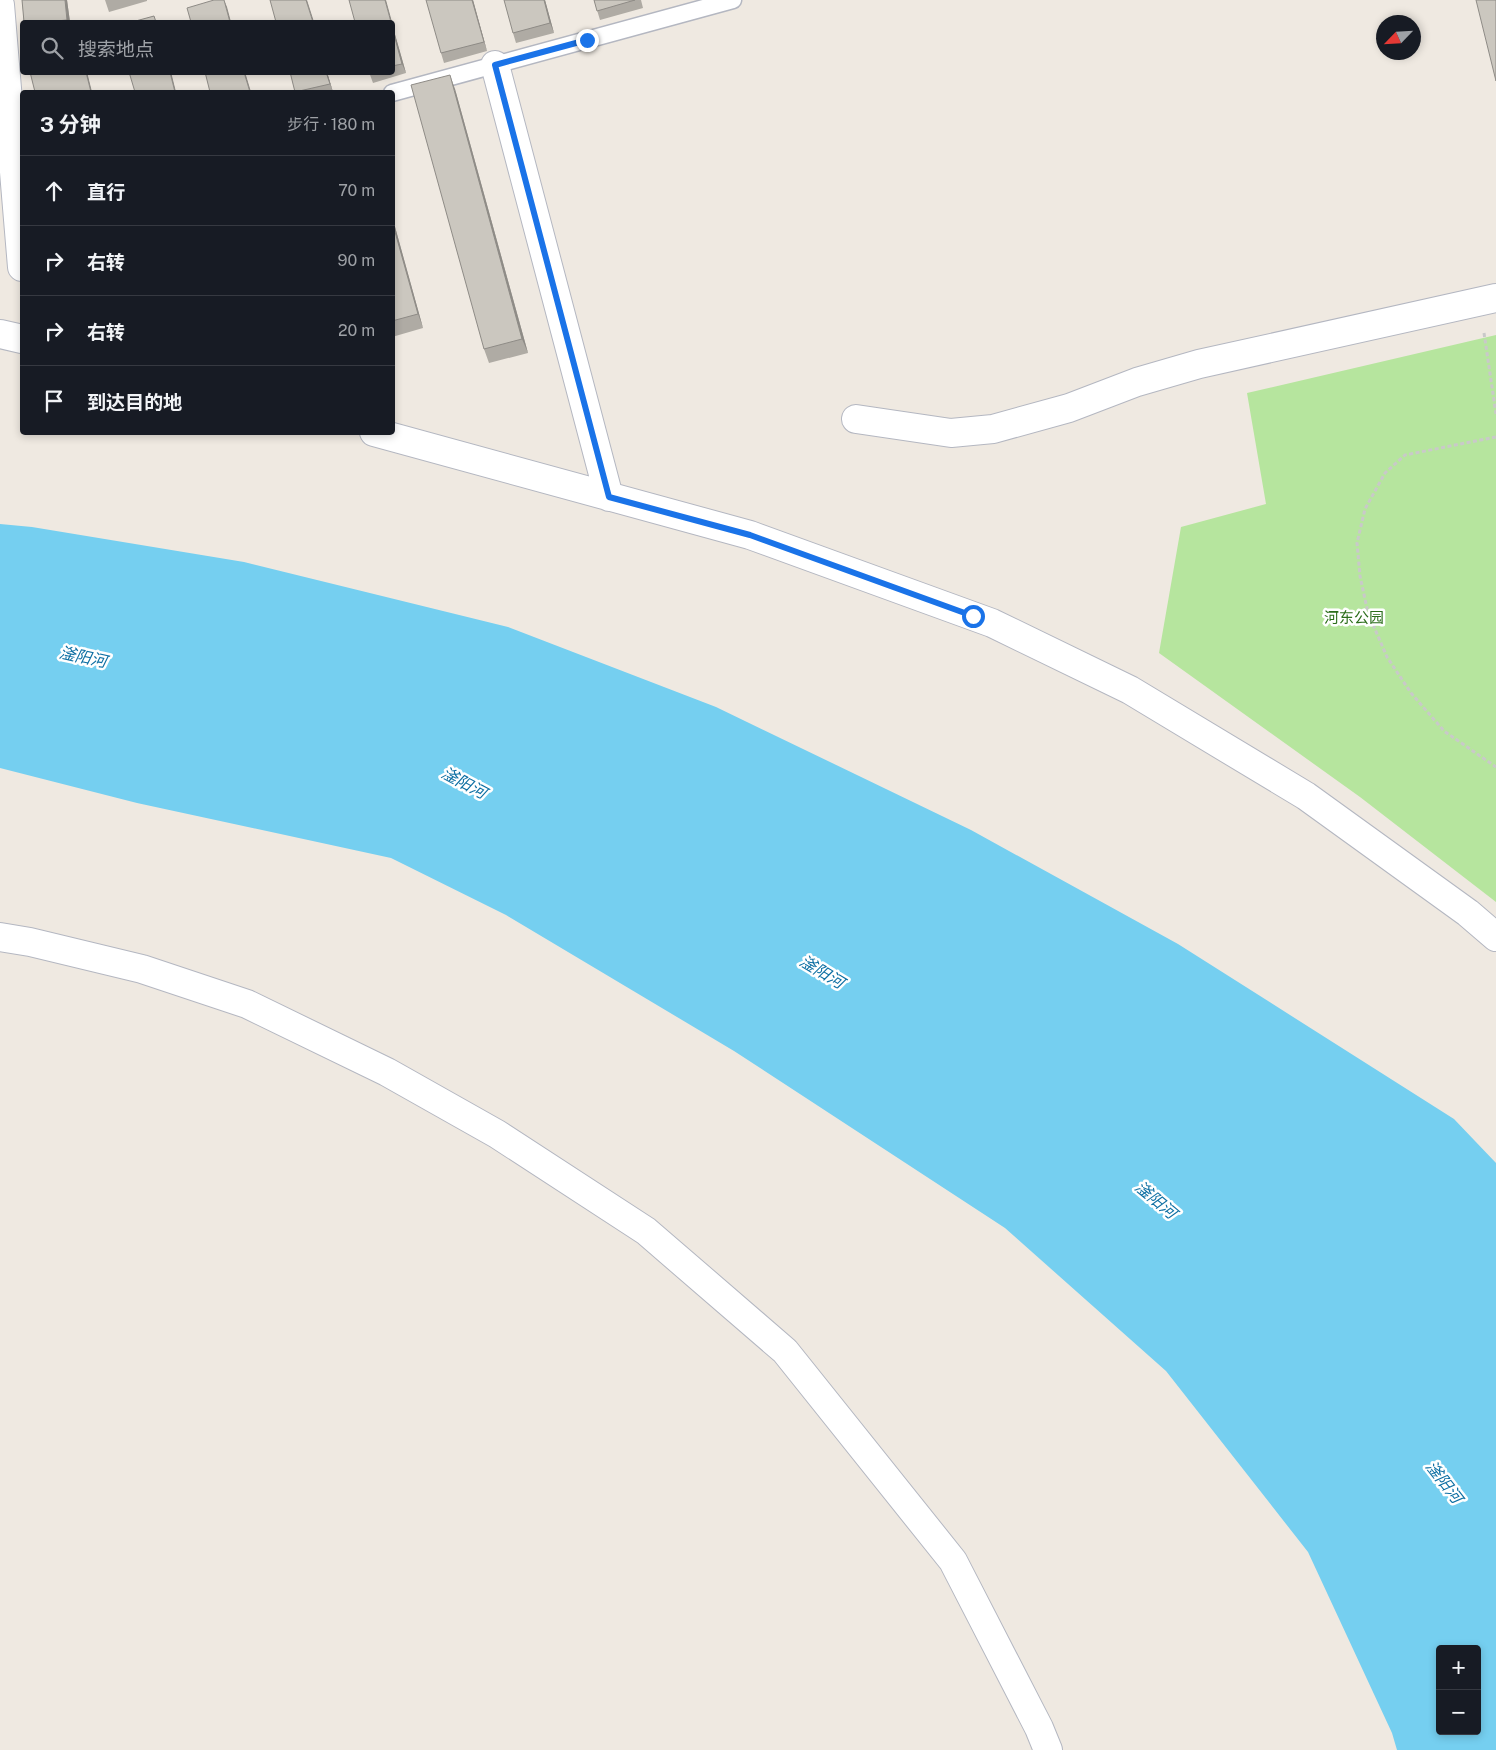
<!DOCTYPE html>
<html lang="zh">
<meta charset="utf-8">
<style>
:root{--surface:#171b24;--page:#20242c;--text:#f1f3f6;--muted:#9ea1a6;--line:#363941}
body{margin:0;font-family:"Public Sans","Noto Sans SC",sans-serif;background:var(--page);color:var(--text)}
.controls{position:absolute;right:15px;bottom:15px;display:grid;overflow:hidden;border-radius:5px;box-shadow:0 2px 8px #0003}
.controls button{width:45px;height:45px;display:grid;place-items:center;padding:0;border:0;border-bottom:1px solid var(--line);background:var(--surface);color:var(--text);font:25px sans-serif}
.compass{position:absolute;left:1376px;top:15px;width:45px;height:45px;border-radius:50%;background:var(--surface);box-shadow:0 2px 8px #0003;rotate:245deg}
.stop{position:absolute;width:15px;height:15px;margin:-11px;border:4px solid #1a73e8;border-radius:50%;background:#fff}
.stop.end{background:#1a73e8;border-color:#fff;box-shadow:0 1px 5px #0008}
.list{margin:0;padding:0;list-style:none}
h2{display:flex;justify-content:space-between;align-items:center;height:65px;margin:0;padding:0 20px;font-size:21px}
h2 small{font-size:16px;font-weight:400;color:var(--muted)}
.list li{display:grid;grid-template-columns:32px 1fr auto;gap:15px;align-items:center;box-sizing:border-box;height:70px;padding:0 20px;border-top:1px solid var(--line)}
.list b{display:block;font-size:19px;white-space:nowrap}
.list em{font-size:16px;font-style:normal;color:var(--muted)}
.icon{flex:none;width:28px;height:28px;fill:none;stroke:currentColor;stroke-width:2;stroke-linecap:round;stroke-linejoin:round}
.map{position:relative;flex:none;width:1496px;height:1750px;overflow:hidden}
.search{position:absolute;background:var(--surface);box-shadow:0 2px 8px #0003;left:20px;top:20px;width:375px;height:55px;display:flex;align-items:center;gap:12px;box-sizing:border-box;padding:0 18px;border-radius:5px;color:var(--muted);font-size:19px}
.panel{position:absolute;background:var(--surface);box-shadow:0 2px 8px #0003;left:20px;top:90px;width:375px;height:345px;border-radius:5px}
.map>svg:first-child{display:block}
.green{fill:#b6e59e}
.water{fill:#75cff0;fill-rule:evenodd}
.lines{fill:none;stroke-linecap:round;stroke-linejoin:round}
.lane-casing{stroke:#b4b7c1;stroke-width:19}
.street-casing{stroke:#b4b7c1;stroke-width:30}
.path{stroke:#c9c9c9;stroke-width:3;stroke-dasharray:4 2.5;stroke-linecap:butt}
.lane{stroke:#fff;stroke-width:16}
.street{stroke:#fff;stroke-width:28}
.wall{fill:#afaba4}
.shaded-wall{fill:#8e8b86}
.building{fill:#cbc7bf;stroke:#8e8b86}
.route{stroke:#1a73e8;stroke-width:6}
.labels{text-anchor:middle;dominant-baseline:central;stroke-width:5;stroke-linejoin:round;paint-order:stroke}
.park-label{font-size:15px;fill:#2c6e1b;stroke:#fff}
.water-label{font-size:16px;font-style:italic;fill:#0d6fa3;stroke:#fff}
</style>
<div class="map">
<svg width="1496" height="1750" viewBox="0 0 1496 1750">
<rect width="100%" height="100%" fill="#efe9e1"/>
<path class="green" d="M1496,335V902L1360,797L1159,653L1181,527L1266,504L1247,393Z"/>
<path class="water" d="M0,524L32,527L244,562L508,627L716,707L971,830L1178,944L1454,1119L1496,1163V1750H1397L1392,1733L1308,1552L1166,1371L1005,1228L734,1051L506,915L391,858L137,803L0,768ZM1440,1649H1477V1731H1440Z"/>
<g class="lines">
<g class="lane-casing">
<path id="lane" d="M392,93L733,0"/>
</g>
<g class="street-casing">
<path id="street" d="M0,5L22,267
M495,65L609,497
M0,334L22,339
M856,419L951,433L993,429L1069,408L1137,382L1199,364L1496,298
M374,432L750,535L992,623L1130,690L1306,796L1468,913L1496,937
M0,937L30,942L142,969L247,1004L387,1072L497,1134L646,1231L785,1351L953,1561L1039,1728L1048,1750"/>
</g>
<path class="path" d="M1484,333L1496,414
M1496,437L1405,455L1385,473L1365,509L1357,543L1360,576L1368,613L1387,657L1411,693L1444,731L1496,767"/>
<use href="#lane" class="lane"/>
<use href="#street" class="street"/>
</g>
<path class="wall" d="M22,0H67L70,22H24Z
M105,0H147V1L109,12Z
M473,0L487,51L444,63L441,53Z
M545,0L554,33L516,43L513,33Z
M594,0H641L643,8L600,20Z
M392,24L406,73L373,83L369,72H392Z
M327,72L333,92H295Z
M455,89L528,353L489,363L484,349Z
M392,216L423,328L392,337Z"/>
<path class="shaded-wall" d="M65,0H67L70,22H68L67,20Z
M224,0L227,7L231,22H230Z
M306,0H307L314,22H313Z
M385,0H386L392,22H391Z
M472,0H473L487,51L484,42Z
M544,0H545L554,33L550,23Z
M392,24L406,73L402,64L392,27Z
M86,72H87L92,92H91Z
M170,72H171L176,92H175Z
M244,72H245L251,92H250Z
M326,72H327L333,92L330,84Z
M450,75L455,89L528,353L522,339Z
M392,216L423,328L418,314L392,221Z"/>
<path class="building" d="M22,0H65L67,20L46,22H24Z
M214,0H224L230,22H191L187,8Z
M270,0H306L313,22H276Z
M349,0H385L391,22H355Z
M426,0H472L484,42L441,53Z
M504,0H544L550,23L513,33Z
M594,0H635L597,11Z
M1476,0H1496V81Z
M154,16L156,22H132Z
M392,27L402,64L392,66Z
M30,72H86L91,92H35Z
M129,72H170L175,92H135Z
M205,72H244L250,92H210Z
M290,72H326L330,84L295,92Z
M450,75L522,339L484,349L411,85Z
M392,221L418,314L392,321Z"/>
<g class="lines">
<path class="route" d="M587,40L495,65L609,497L750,535L973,616"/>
</g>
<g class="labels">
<g class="park-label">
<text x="1354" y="617">河东公园</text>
</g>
<g class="water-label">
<text transform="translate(83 657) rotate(12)">滏阳河</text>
<text transform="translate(464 783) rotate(28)">滏阳河</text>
<text transform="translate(822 972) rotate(31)">滏阳河</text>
<text transform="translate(1156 1200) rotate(40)">滏阳河</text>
<text transform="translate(1444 1482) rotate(52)">滏阳河</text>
</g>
</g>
</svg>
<div class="controls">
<button>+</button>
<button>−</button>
</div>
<svg class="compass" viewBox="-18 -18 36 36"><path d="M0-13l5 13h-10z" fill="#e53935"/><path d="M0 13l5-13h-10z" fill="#9ea1a6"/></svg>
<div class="stop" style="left:973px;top:616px"></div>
<div class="stop end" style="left:587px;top:40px"></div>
<div class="search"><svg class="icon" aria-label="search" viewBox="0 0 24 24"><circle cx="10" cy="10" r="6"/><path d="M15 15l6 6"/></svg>搜索地点</div>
<section class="panel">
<h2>3 分钟<small>步行 · 180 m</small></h2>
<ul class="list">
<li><svg class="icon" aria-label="ahead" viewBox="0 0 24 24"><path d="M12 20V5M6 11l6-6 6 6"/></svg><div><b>直行</b></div><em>70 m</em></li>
<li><svg class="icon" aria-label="right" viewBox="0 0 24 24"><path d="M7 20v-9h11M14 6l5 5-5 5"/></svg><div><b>右转</b></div><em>90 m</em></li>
<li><svg class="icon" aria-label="right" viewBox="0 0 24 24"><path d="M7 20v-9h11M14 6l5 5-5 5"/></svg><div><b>右转</b></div><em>20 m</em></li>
<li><svg class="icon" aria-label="arrive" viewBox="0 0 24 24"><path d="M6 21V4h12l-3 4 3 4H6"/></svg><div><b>到达目的地</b></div></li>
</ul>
</section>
</div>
